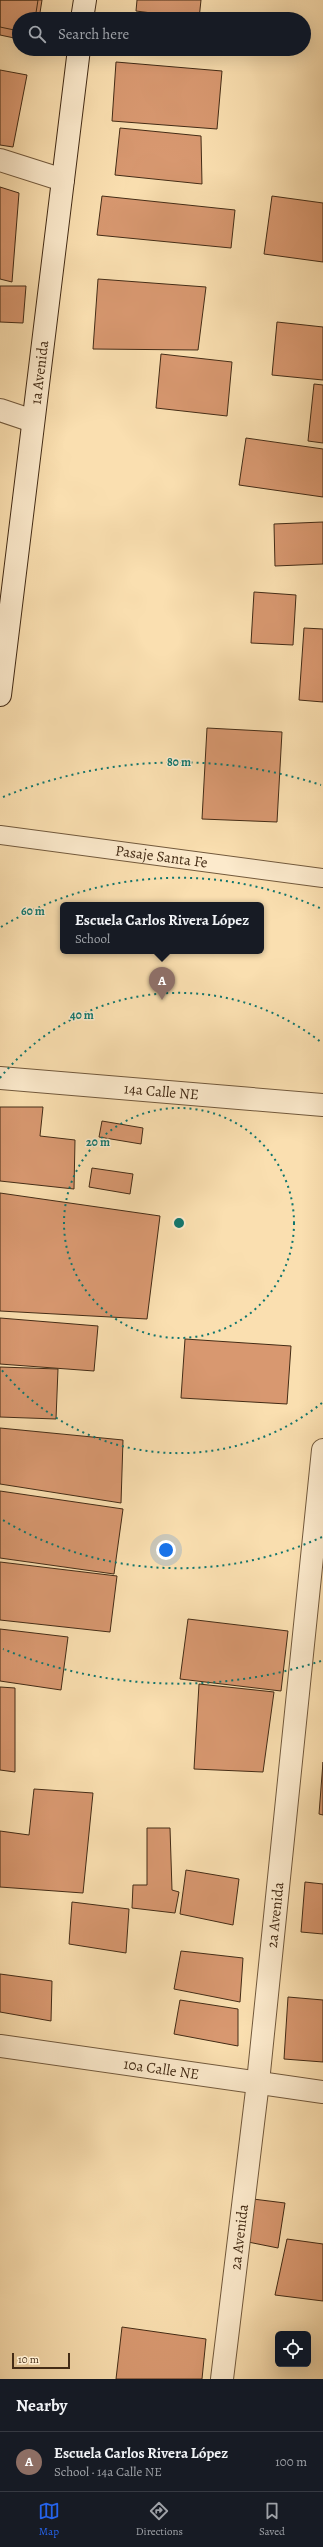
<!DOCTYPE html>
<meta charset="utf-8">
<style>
:root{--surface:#171b24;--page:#242831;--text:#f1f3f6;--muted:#9ea1a6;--line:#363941;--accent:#2563eb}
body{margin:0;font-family:Alegreya,serif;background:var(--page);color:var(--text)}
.controls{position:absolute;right:12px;bottom:12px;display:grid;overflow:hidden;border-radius:6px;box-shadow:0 4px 16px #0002}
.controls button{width:36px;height:36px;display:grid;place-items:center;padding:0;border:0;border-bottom:1px solid var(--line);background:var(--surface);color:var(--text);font:20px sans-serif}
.scale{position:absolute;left:12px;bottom:10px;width:58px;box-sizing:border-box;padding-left:4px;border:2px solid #442c16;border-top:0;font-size:11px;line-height:14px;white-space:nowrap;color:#442c16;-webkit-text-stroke:3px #fceacc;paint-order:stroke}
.you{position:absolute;left:166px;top:1550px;width:14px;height:14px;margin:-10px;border:3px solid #fff;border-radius:50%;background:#1a73e8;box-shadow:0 0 0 6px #1a73e833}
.badge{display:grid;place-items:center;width:26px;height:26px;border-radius:50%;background:var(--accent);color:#fff;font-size:13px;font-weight:700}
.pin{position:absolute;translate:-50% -33px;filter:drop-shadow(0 1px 2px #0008)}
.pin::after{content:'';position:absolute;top:21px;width:14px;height:12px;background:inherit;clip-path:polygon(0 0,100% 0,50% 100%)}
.popup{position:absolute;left:60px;top:902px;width:204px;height:52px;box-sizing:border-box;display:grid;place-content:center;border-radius:6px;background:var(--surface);filter:drop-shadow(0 1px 3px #0005);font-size:13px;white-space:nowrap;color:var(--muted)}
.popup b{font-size:15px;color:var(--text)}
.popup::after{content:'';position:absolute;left:50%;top:100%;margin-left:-8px;border:8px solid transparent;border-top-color:var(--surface)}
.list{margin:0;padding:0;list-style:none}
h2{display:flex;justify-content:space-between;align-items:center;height:52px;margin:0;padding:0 16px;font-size:17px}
h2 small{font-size:13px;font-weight:400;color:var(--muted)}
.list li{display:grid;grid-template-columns:26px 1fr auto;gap:12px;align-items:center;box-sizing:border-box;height:60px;padding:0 16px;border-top:1px solid var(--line)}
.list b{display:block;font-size:15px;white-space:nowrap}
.list p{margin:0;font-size:13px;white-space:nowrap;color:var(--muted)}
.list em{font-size:13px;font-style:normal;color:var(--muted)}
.icon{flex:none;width:22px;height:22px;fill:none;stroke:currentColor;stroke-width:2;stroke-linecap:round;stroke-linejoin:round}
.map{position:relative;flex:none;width:323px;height:2379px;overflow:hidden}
.search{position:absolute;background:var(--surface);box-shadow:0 4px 16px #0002;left:12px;right:12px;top:12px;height:44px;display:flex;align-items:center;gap:10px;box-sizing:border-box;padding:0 14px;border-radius:22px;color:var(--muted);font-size:15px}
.sheet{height:112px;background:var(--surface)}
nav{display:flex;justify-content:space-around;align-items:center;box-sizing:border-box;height:56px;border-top:1px solid var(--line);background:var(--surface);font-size:11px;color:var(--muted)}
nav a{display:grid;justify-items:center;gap:2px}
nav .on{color:var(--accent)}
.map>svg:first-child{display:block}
.building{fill:#d89870;stroke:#442c16}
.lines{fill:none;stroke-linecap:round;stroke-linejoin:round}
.lane-casing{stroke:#72593c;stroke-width:20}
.street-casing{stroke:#72593c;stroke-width:24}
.secondary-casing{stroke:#442c16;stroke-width:24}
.lane{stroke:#fceacc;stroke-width:18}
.street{stroke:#fceacc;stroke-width:22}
.secondary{stroke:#fceacc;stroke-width:22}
.ring{fill:none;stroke:#0f766e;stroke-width:2;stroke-dasharray:2 4}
.labels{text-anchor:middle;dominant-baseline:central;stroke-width:3;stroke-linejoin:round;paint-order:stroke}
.street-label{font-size:15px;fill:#442c16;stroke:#fceacc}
.centre{fill:#0f766e;stroke:#fceacc;stroke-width:2}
.ring-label{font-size:12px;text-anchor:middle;font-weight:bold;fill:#0f766e;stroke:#fceacc;stroke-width:3;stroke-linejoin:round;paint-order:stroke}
</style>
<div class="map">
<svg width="323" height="2379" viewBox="0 0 323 2379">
<rect width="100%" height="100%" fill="#fadfb0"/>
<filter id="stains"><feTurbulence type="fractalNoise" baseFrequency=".005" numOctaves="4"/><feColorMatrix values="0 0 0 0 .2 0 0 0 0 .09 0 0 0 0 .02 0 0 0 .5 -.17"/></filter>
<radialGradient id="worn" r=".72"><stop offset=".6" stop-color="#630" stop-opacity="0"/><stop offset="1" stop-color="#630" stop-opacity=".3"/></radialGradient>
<path class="building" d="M0,0H38L35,19H19V31L0,27Z
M0,0H42L39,19H19V39L0,35Z
M137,0H201L199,19L136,11Z
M116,62L222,71L217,129L112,121Z
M0,70L27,75L13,147L0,145Z
M120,128L201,136L202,184L115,175Z
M0,187L19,193L12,282L0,279Z
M102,196L235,210L231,248L97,235Z
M272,196L323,203V262L264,254Z
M98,279L206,287L198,350L93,349Z
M0,286H26L23,323L0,322Z
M277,322L323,327V380L272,375Z
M161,354L232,362L227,416L156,408Z
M314,384L323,385V443L308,441Z
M246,438L323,449V497L239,485Z
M323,522V564L275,566L274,524Z
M254,592L296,595L293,645L251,643Z
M304,628L323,629V702L299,700Z
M207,728L282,732L277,822L202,819Z
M0,1107H43L40,1136L75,1140L74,1189L0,1181Z
M102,1121L143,1128L141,1144L99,1137Z
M92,1168L133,1174L130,1194L89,1187Z
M0,1193L160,1216L147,1319L0,1311Z
M0,1318L98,1326L94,1371L0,1364Z
M185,1339L291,1346L287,1404L181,1398Z
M0,1367L58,1369L56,1419L0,1417Z
M0,1428L123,1440L121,1503L0,1484Z
M0,1491L123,1509L114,1574L0,1558Z
M0,1562L117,1576L110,1632L0,1620Z
M188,1619L288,1631L281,1691L180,1679Z
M0,1629L68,1637L61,1690L0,1681Z
M199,1684L274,1692L263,1772L194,1769Z
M0,1687L15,1688V1772L0,1770Z
M323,1762V1815L319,1814Z
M34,1789L93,1793L83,1893L0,1887V1831L29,1835Z
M147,1828H170L172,1890L179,1892L175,1913L132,1908L133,1885H147Z
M186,1870L239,1879L233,1925L180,1914Z
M305,1882L323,1884V1934L301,1932Z
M72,1902L129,1909L126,1953L69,1944Z
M181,1951L243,1958L240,2002L174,1989Z
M0,1974L52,1981L51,2021L0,2012Z
M288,1997L323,2000V2062L284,2059Z
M180,2000L238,2009V2046L174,2034Z
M253,2199L285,2203L278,2248L248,2242Z
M287,2239L323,2244V2301L275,2295Z
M122,2327L206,2339L202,2379H116Z"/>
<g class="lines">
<g class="lane-casing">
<g id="lane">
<path id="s1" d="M0,835L323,878"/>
</g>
</g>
<g class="street-casing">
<g id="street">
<path d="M0,160L63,180"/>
<path d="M0,410L33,421"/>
<path id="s2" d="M0,1078L323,1105"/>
<path id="s3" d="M0,2046L323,2092"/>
<path id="s4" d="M222,2379L258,2082L323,1450"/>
</g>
</g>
<g class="secondary-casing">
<g id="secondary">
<path d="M82,19L85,0"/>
<path id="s5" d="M0,695L79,49"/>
</g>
</g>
<use href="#lane" class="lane"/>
<use href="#street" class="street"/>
<use href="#secondary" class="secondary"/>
</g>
<g class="ring">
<circle cx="179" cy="1223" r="115"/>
<path d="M322 1403A230 230 0 0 1 0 1368M0 1078A230 230 0 0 1 322 1043"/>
<path d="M322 1537A345 345 0 0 1 1 1519M1 927A345 345 0 0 1 322 909"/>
<path d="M321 1661A461 461 0 0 1 3 1649M3 797A461 461 0 0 1 321 785"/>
</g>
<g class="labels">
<g class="street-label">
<text stroke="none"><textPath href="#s5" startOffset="325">1a Avenida</textPath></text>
<text stroke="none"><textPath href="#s1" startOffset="163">Pasaje Santa Fe</textPath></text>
<text stroke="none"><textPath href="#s2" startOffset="162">14a Calle NE</textPath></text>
<text stroke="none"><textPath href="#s4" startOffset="467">2a Avenida</textPath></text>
<text stroke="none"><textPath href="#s3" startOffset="163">10a Calle NE</textPath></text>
<text stroke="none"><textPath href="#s4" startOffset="143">2a Avenida</textPath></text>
</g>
</g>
<circle cx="179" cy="1223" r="6" class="centre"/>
<g class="ring-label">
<text x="179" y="766">80 m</text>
<text x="33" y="915">60 m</text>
<text x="82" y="1019">40 m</text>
<text x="98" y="1146">20 m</text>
</g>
<rect width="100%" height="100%" filter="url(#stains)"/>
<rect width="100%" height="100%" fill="url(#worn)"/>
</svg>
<div class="controls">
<button><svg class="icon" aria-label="locate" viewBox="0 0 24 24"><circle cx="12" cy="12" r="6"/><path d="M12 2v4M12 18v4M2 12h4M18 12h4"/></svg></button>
</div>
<div class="scale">10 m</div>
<div class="you"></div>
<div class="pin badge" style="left:162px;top:1000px;background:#8d6e63">A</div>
<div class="popup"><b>Escuela Carlos Rivera López</b>School</div>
<div class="search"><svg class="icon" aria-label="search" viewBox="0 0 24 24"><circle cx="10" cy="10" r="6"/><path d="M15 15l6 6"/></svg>Search here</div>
</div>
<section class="sheet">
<h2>Nearby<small></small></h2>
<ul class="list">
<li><span class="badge" style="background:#8d6e63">A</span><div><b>Escuela Carlos Rivera López</b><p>School · 14a Calle NE</p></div><em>100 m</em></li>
</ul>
</section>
<nav>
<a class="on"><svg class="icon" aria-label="map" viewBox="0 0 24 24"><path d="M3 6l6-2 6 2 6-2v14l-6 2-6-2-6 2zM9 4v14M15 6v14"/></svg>Map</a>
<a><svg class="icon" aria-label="directions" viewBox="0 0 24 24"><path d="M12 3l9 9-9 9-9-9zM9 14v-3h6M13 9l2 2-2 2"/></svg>Directions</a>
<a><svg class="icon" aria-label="saved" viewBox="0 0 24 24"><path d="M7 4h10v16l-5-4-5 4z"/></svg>Saved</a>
</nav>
